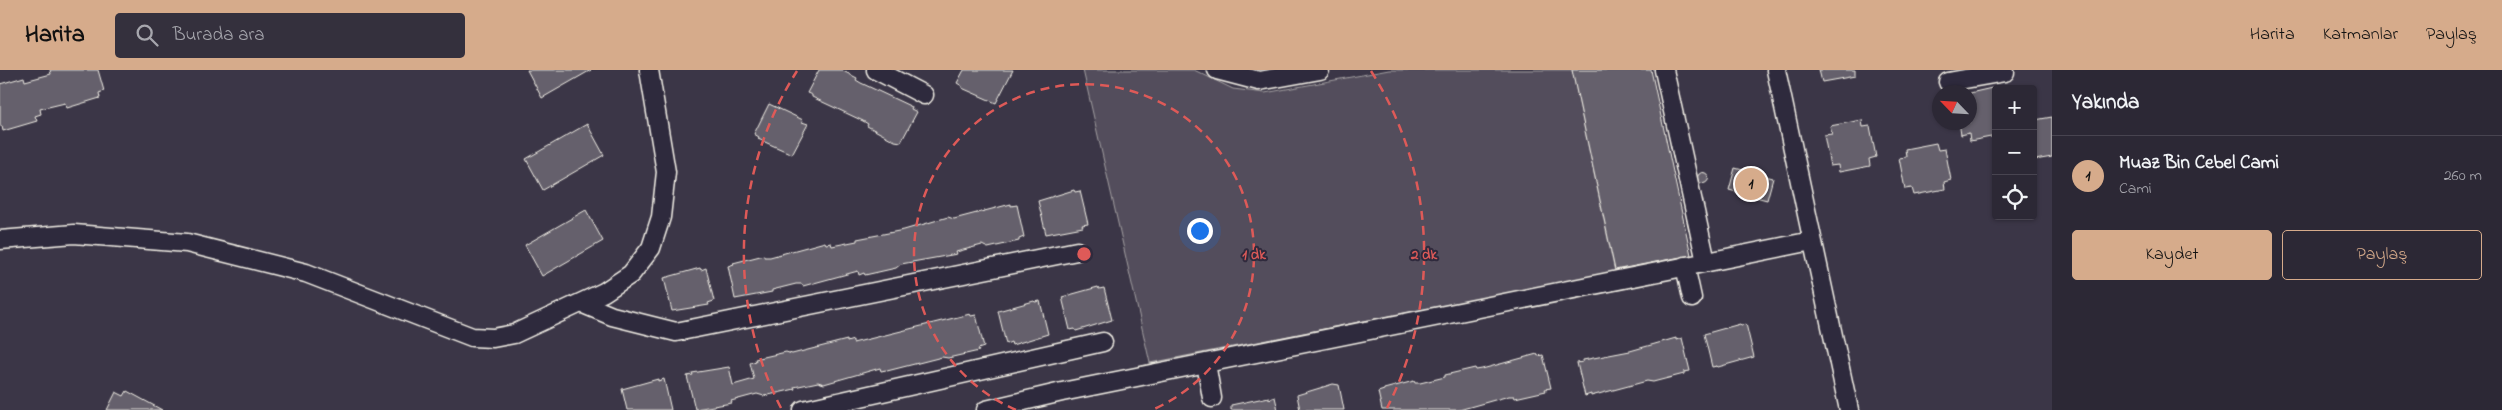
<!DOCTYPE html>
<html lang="tr">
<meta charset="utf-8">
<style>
:root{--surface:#2c2835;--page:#34303d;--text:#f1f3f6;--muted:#a6a6ad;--line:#484450;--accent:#d6ab8b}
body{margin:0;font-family:"Indie Flower",sans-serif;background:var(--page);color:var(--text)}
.controls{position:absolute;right:15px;top:15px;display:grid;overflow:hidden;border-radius:5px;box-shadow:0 1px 4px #0004}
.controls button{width:45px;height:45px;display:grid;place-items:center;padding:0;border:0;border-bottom:1px solid var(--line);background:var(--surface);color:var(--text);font:25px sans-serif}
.compass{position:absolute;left:1932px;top:15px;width:45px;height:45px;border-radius:50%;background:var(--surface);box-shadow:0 1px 4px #0004;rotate:295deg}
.you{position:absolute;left:1199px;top:160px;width:18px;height:18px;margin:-12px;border:4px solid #fff;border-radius:50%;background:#1a73e8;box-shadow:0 0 0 8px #1a73e833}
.badge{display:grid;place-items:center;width:32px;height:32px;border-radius:50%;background:var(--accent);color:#111;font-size:16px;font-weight:700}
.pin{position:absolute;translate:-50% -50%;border:2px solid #fff;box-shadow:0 1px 5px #0006}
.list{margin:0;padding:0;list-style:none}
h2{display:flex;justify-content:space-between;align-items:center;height:65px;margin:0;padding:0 20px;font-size:21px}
h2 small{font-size:16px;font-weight:400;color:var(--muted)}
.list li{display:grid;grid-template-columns:32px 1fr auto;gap:15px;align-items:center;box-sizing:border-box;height:80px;padding:0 20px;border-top:1px solid var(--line)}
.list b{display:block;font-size:19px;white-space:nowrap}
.list p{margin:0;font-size:16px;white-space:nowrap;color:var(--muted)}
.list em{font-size:16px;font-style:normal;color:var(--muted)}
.actions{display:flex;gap:10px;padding:15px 20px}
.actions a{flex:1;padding:11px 0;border:1px solid var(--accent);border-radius:5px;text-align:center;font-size:18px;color:var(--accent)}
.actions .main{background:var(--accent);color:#111}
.icon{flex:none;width:28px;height:28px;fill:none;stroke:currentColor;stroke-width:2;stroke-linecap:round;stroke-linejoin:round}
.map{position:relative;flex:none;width:2052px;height:340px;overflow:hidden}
header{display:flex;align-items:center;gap:30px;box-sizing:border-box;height:70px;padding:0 25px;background:var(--accent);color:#111}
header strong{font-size:24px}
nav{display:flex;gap:28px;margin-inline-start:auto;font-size:18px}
.search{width:350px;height:45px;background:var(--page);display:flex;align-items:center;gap:12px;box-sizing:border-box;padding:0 18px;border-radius:5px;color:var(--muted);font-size:19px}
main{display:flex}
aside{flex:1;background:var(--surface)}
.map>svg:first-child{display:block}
.green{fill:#534e5c;stroke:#a4a0a2}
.building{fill:#65616c;stroke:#f4f1e8}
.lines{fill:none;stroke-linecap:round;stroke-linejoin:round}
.minor-casing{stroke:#f4f1e8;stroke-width:21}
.minor{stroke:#2f2a3d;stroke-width:18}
.ring{fill:none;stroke:#de5a58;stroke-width:2.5;stroke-dasharray:9 6}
.centre{fill:#de5a58;stroke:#2f2a3d;stroke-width:2.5}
.ring-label{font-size:15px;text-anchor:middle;font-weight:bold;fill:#de5a58;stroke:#2f2a3d;stroke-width:4;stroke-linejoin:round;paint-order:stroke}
</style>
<header>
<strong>Harita</strong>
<div class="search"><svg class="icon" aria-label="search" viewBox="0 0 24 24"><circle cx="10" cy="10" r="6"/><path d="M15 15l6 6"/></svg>Burada ara</div>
<nav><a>Harita</a><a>Katmanlar</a><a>Paylaş</a></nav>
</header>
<main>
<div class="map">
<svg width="2052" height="340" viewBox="0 0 2052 340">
<rect width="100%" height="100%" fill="#3b3647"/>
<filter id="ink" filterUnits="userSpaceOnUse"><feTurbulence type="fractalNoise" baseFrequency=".02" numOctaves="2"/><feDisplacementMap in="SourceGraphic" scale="10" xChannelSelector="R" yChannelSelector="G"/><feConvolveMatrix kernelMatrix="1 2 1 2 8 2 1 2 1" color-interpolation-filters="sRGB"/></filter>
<g filter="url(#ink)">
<path class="green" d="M1083,0H1194L1233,19L1265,23L1389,0H1572L1615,202L1150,293Z"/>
<path class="building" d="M50,0H98L104,21L99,23L100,28L67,38L65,33L40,39L41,44L35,46L37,51L3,61L2,56H0V14L24,7L25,11L51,4Z
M527,0H591L542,28Z
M819,0H841L857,8L856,10L861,13L912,37L911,39L917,42L901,72L895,71L867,56L868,54L863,51L812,27V25L807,23Z
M964,0H1013L996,33L962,18V16L957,13Z
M1572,0H1651L1691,185L1615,200Z
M1819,0H1855V6L1822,12Z
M1992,18L1994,26H1996V66L1970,71L1969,63L1961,65L1959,52H1970V23Z
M769,34L803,50L802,52L808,54L792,84L758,69L759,67L754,64Z
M2052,47V87L2035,90V50Z
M1862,50L1863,57L1870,56L1876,87L1869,89L1870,96L1839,102L1838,95L1830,96L1824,65L1832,64L1830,56Z
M587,54L604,85L543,120L526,89Z
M1936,73L1938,80L1945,79L1951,110L1944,112L1945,119L1914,125L1912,118L1905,119L1899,88L1906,87L1905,79Z
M1735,98L1773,108L1767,130L1729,120Z
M1697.5 108a5.5 5.5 0 1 1 11 0a5.5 5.5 0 1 1-11 0Z
M1074,120L1075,122L1080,121L1088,154L1082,155L1083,157L1046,164L1038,131Z
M1011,134V136L1017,135L1024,167L1019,169V171L988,178L982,175L956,182L957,184L901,194L896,198L865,205L864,203L859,205L858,201L803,216L802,214H796L772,220V222L735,229L728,196L734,194L733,193L764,185V187H770L825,172L826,174L831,173L832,176L857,171V169L904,160L948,147L954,149Z
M586,140L603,171L542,206L525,175Z
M700,198L701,200L706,198L714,231L708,233L709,235L672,241L664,208Z
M1098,217L1099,219L1104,218L1112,250L1076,261L1075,259L1070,260L1062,227Z
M1034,231L1035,232L1040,231L1048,264L1012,275L1011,272L1006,274L998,241Z
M970,244L971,246L976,245L984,277L978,279L979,281L948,288L942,287L887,301L886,300L881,301L880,298L824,314L818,312L794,317L795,319L764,326L757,324L731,331L732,333L695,339L687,306L693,305L692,303L729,297L733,315L754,309L750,293L756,291L755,289L786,282L792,284L847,270V272L853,270V273Z
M1740,254L1741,255L1746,254L1754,287L1718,297L1717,296L1712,297L1704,264Z
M1676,268V270L1682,268L1690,301L1684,302V304L1653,312L1647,311L1591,326V324L1585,326L1577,293L1583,292V290L1630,281Z
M1537,284L1538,286L1543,285L1551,318L1545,319L1546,321L1515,328L1514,326H1509L1459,340H1382L1378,322L1384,320V319L1414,311L1415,313H1420L1445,307V305L1475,298L1476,300L1482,299Z
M658,309V311L664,309L671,340H627L622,319Z
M1333,314L1339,315L1344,340H1300L1297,325Z
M127,321L162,340H107L116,322L124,326Z
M1269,327V329L1275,327L1278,340H1231V335Z"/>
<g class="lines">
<g class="minor-casing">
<path id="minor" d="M876,0L924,25
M1217,0L1259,11L1320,0
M1664,0L1706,192
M1776,0L1849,340
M1948,12L2005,2
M0,170L74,164L187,173L306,203L472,267L493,268L514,264L604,222L631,204L651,178L661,147L666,102L649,0
M1685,196L1692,228
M581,233L612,246L676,262L1077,181
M1206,293L1212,328
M803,340L1103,272
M986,340L1062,322L1812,171"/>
</g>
<use href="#minor" class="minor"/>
</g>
</g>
<g class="ring">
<path d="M1016 340A170 170 0 1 1 1152 340"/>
<path d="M781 338A340 340 0 0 1 797 1M1371 1A340 340 0 0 1 1387 338"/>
</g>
<circle cx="1084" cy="184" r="8" class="centre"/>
<g class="ring-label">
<text x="1254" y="189">1 dk</text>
<text x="1424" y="189">2 dk</text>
</g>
</svg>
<div class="controls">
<button>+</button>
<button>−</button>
<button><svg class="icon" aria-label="locate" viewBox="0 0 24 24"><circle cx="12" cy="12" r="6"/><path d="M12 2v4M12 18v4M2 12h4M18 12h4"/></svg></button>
</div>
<svg class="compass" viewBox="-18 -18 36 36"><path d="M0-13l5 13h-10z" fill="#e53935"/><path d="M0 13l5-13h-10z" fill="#a6a6ad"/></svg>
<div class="you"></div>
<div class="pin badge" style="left:1751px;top:114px">1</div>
</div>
<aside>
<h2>Yakında<small></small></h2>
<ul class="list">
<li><span class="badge">1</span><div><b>Muaz Bin Cebel Cami</b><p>Cami</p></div><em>260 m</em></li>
</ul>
<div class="actions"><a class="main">Kaydet</a><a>Paylaş</a></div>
</aside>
</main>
